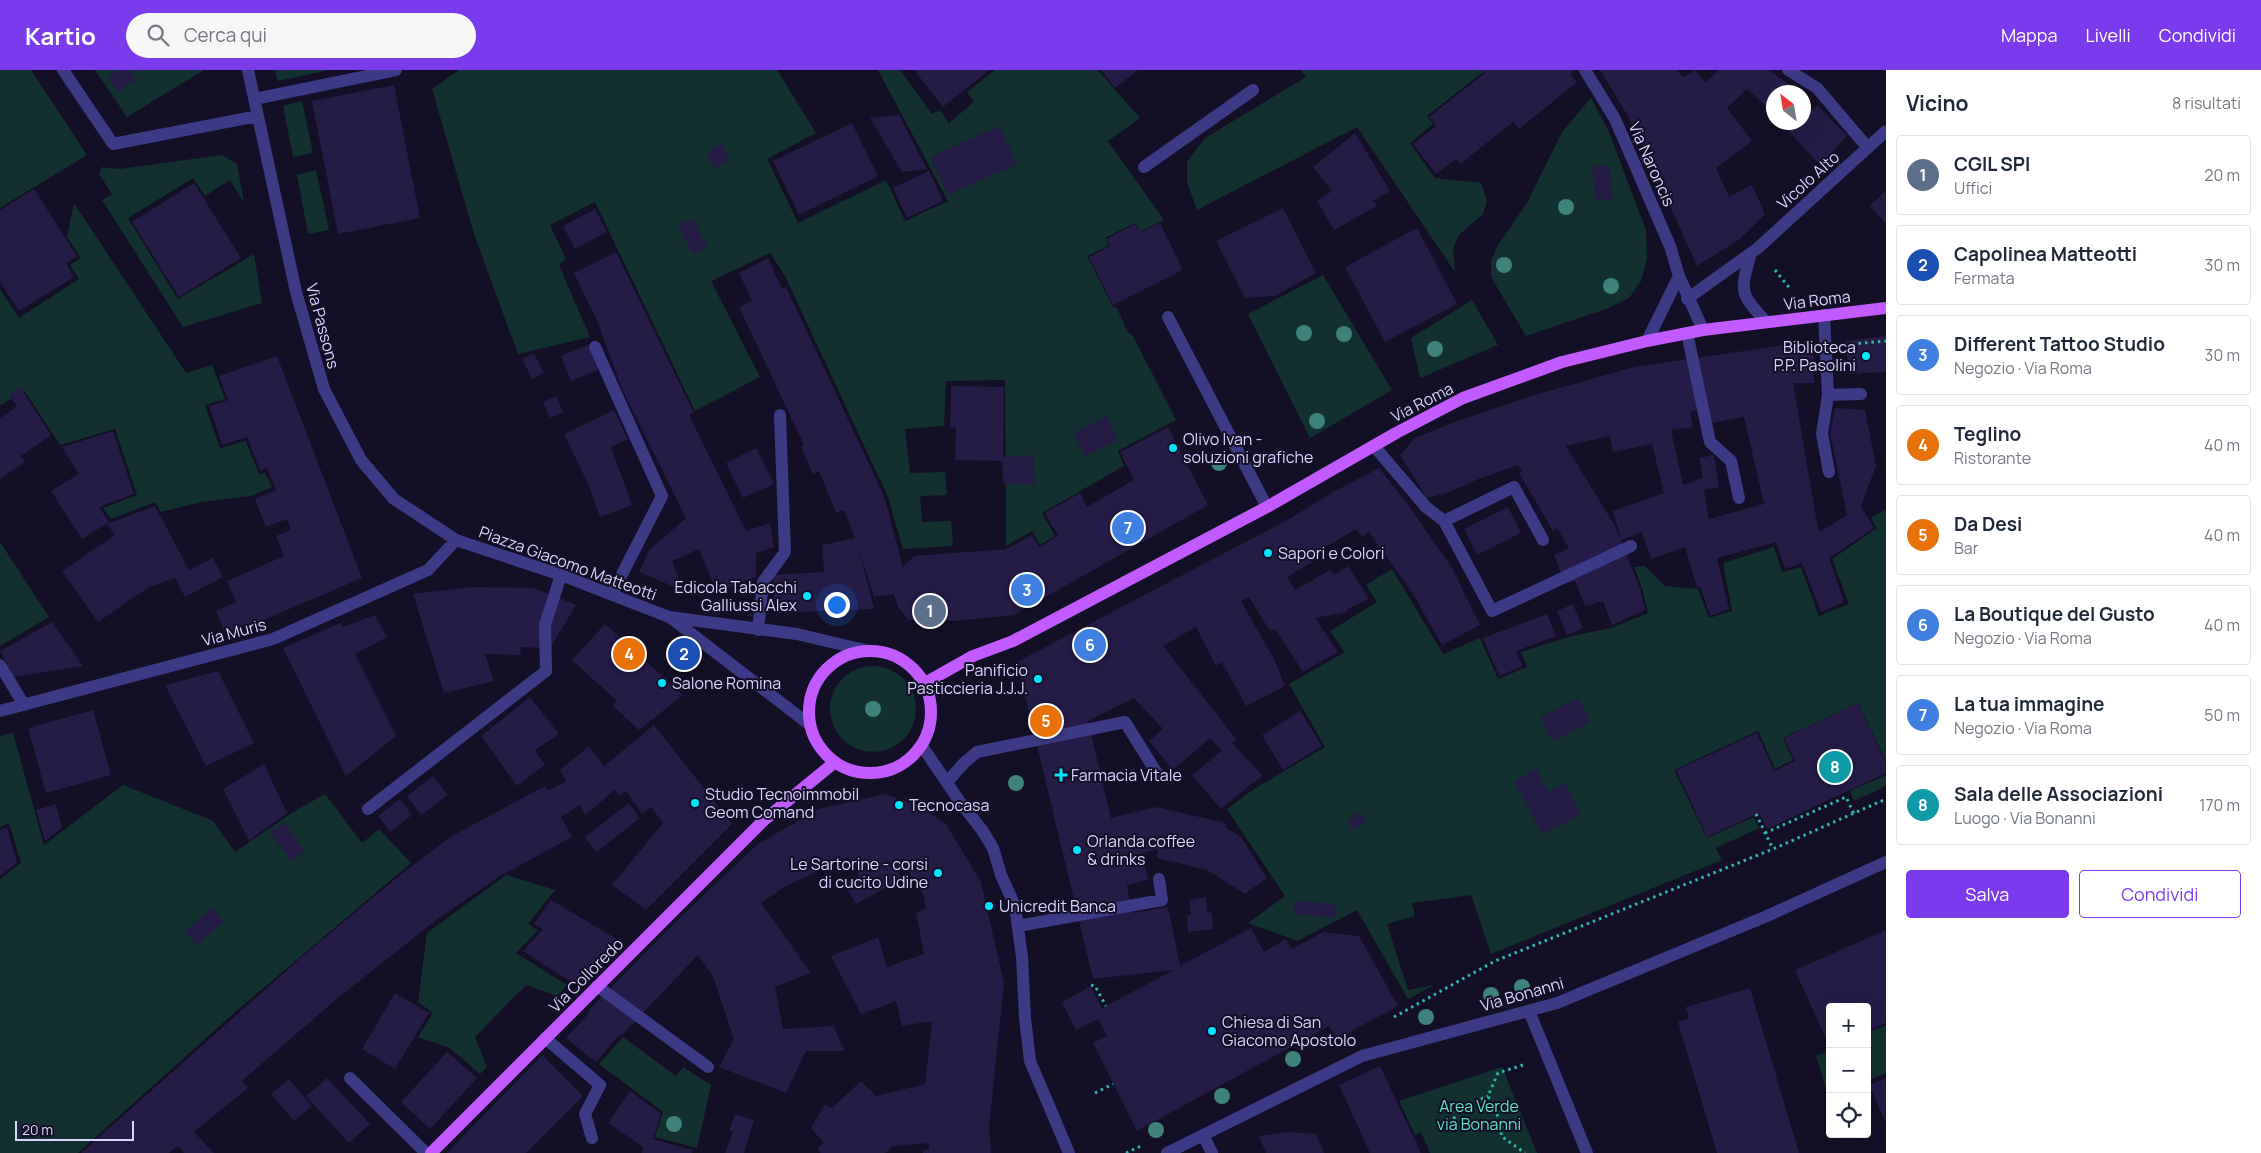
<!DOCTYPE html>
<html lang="it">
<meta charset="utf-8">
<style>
:root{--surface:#fff;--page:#f6f6f7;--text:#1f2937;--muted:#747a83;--line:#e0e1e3;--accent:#7c3aed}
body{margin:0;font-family:Manrope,sans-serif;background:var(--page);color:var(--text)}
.controls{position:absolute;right:15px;bottom:15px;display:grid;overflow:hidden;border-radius:5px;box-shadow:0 5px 20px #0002}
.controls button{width:45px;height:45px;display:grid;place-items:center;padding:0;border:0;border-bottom:1px solid var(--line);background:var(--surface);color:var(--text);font:25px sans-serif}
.compass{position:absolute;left:1766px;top:15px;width:45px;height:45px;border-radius:50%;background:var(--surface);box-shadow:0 5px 20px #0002;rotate:329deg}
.scale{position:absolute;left:15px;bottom:12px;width:119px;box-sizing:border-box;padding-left:5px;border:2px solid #d9d4ff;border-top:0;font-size:14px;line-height:18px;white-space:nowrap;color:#d9d4ff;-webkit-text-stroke:4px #130f26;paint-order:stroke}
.you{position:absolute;left:836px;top:534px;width:18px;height:18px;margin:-12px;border:4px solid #fff;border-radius:50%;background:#1a73e8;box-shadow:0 0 0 8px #1a73e833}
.badge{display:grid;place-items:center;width:32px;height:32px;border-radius:50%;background:var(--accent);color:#fff;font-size:16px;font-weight:700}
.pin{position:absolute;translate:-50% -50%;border:2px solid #fff;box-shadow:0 1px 5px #0006}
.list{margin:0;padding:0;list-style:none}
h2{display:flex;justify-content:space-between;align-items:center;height:65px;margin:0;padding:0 20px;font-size:21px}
h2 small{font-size:16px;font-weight:400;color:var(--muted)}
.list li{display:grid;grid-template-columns:32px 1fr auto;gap:15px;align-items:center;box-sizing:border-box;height:80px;margin:0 10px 10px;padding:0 10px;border:1px solid var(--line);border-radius:5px}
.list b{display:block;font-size:19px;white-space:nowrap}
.list p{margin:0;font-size:16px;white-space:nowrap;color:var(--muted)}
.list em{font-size:16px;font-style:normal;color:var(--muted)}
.actions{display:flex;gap:10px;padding:15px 20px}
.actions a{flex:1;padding:11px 0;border:1px solid var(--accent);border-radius:5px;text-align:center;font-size:18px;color:var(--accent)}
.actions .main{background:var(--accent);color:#fff}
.icon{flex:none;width:28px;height:28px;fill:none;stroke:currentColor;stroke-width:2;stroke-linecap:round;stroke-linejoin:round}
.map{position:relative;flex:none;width:1886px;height:1083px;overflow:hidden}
header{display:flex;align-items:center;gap:30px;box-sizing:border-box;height:70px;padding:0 25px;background:var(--accent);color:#fff}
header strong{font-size:24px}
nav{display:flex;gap:28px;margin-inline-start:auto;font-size:18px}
.search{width:350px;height:45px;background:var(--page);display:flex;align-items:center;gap:12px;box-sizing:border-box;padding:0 18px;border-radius:28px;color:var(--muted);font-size:19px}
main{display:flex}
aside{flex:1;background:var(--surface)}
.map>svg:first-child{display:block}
.green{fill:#12302f}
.building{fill:#241b47;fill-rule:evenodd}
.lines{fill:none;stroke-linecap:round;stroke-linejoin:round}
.path{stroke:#2fb8b0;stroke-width:3;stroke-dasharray:2.5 4;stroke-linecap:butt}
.minor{stroke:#3d3a85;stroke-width:12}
.major{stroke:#c25bff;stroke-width:12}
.tree{fill:#3d827b}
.poi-dot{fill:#00e5ff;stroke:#130f26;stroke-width:2}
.labels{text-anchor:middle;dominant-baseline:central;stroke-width:4;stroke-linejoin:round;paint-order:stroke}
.street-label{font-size:16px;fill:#d9d4ff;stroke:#130f26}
.poi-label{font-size:16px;fill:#d9d4ff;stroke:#130f26;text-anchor:start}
.park-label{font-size:16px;fill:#5fe0c0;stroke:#130f26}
</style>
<header>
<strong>Kartio</strong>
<div class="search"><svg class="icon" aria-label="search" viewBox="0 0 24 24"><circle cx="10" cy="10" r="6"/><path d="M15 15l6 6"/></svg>Cerca qui</div>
<nav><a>Mappa</a><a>Livelli</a><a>Condividi</a></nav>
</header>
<main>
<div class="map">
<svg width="1886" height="1083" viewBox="0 0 1886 1083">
<rect width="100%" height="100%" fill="#130f26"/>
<path class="green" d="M0,0H31L87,85L0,138Z
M95,0H204L127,47Z
M275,0H330L278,11Z
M459,0H777L816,63L767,89L798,153L886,110L905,151L948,131L878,0H900L932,44L940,40L949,53L974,32L967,22L995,0H1098L1140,48L1108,71L1164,150L1140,162L1135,153L1105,168L1108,176L1087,186L1113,237L1117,238L1127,261L1133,266L1176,350L1118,381L1124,396L1042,443L1055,466L1040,475L1032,461L1006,476L1005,310L946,311L944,356L905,359L910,403L945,402L947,425L920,426L922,452L951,451L953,476L903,479L888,427L785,206L770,183L711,211L760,307L695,341L595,132L550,155L566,189L559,195L590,267L518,284L474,164L432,19Z
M1301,0H1481L1483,2L1427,46L1433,54L1410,73L1435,108L1481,113L1487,131L1483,144L1459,165L1453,178L1455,202L1357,57L1197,140L1187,112V92L1205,68L1306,7Z
M1591,28L1609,62L1646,160L1647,189L1641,211L1629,228L1606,239L1526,266L1491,207V191L1498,175L1527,133L1562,62Z
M302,31L313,83L293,87L283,36Z
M222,85L237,94L244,133L230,110L205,126L193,108L128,148L178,229L254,184L262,233L183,257L102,130L112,124L99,104L102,97L119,99Z
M316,100L329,160L308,164L297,105Z
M74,133L186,303L212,295L225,329L205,335L220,378L246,371L259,404L265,403L272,417L251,426L201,432L161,442L155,432L111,449L103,438L137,425L115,359L60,375L24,320L0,336V219L19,248L79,209L70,195L81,188L67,167Z
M1323,205L1392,320L1310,368L1248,244Z
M1472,230L1498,275L1420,308L1411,268Z
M1886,439V691L1858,633L1783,668L1793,690L1775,699L1758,661L1674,700L1707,768L1754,747L1759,758L1716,778L1722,790L1491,884L1471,825L1412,833L1415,846L1387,854L1408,920L1434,915L1408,929L1357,840L1297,871L1248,853L1285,826L1227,739L1254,719L1325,677L1289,614L1345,582L1330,561L1377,532L1366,515L1392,499L1443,584L1480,568L1498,609L1527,597L1521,582L1572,566L1611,558L1648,543L1642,518L1634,497L1645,496L1665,516L1698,519L1709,548L1732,541L1723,493L1774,477L1782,502L1801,497L1819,546L1849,534L1832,489L1877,458L1871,448Z
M0,472L49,547L0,576Z
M830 639a43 43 0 1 1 86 0a43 43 0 1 1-86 0Z
M13,663L44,775L123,715L213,751L235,782L293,742L325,724L362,773L379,759L411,793L234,943L78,1083H0V809L21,793L9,753L0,757V666Z
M1886,705V716L1854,731L1850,721Z
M506,805L555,820L528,854L538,860L516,883L567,915L557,926L526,915L475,967L487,997L480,1004L450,978L418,967L433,943L418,932L427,863Z
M1886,955V1003L1867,1011V963Z
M623,967L676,1006L683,997L711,1015L697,1078L655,1067L663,1042L599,994Z
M1830,980V1028H1829L1816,986Z
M1502,997L1537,1083H1430L1421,1062L1415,1065L1399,1031Z"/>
<path class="building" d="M119,0H130L136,10L118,22L108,7Z
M914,0H990L943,37Z
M1101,0H1138L1115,18Z
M1482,0H1575L1570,4L1577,12L1519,59L1513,52L1460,94L1456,89L1436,104L1413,74L1436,56L1429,47L1485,3Z
M1600,0H1677L1683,7L1695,0L1705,12L1719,0H1768L1801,22H1774V43L1747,19L1727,38L1752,71L1716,98L1729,127L1752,115L1765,144L1740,169L1697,196L1643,76L1628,46Z
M394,15L420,148L338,164L312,31Z
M1817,35L1847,66L1820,95L1788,61L1797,52H1804V47Z
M899,45L927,99L902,102L870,48Z
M852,53L878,106L799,145L773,91Z
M999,56L1017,94L948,125L930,87Z
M1355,63L1390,121L1373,131L1377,136L1334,160L1317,131L1332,121L1313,97Z
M721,74L730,90L715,99L706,83Z
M1609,95L1613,129L1596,131L1592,97Z
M929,101L943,131L907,148L893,118Z
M194,113L241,188L179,227L132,152Z
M34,119L77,186L66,193L74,207L19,241L0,212V140Z
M1886,120V154L1870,136Z
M1283,138L1316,203L1275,226L1245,228L1216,171Z
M595,139L607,162L575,179L563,156Z
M692,148L707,177L693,185L678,156Z
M1160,153L1183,200L1113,235L1089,187L1110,176L1106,169L1135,154L1140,163Z
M1417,158L1457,234L1385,272L1345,197Z
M616,182L694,343L689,345L746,461L770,453L774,477L756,483V507L717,522L699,479L672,491L684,521L639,502L649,480L686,448L622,319L598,253L574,203Z
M768,188L782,219L786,217L884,426L903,497L914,486L1007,479L1032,465L1039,477L1058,466L1045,443L1080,423L1087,437L1134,410L1120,382L1168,357L1208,435L1014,545L956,551L909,550L898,537L894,524L874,527L859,480L874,539L775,543L773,505L824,502L822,475L855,468L844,440L836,443L819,401L813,404L801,377L804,375L739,237L752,231L739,203Z
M1886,266V302L1849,304L1845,271Z
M1813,271L1814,313H1793L1818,459L1821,461L1847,445L1830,363L1835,338L1865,340L1876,396L1861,436L1874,458L1829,488L1844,532L1821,542L1802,493L1785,499L1776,472L1717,488L1729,539L1710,546L1700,516L1697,517L1685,477L1651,489L1642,462L1621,470L1613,441L1664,423L1652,374L1613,382L1610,366L1566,376L1615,456L1640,518L1645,540L1612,555L1603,531L1585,536L1575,511L1565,514L1554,485L1569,478L1557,458L1553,461L1519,403L1522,401L1518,395L1476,410L1447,423L1427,428L1400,385L1415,368L1455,352L1531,326L1634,297ZM1708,337L1711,353L1744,347L1764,434L1709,449L1704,420L1719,417L1714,385L1699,388L1703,408L1683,415L1671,360L1693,357L1690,342Z
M588,275L598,300L571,311L561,286Z
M534,283L544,303L532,309L522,289Z
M277,286L362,508L247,557L246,554L225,563L216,541L236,532L227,511L284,486L276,466L291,460L287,449L266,457L255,429L276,420L267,398L260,401L247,367L222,375L209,336L228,330L219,306Z
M951,316L1004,317L1003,387L1033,385L1035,414H1003L1002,391L955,390L956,358L950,357Z
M20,317L51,365L21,386L25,392L0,409V348L17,336L9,325Z
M556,326L563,342L550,348L543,332Z
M614,340L628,369L611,377L632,435L600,447L589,416L564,364Z
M1107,346L1118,370L1085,386L1073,363Z
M113,361L134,424L99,437L109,452L82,469L51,421L79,404L62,377Z
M756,378L774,414L743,428L726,393Z
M1379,398L1409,436L1452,498L1480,555L1442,575L1412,522L1369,462L1362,467L1356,459L1314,484L1317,489L1287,507L1295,520L1330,500L1334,505L1348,496L1369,529L1347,539L1348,542L1315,548L1338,582L1303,602L1275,559L1270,561L1249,527L1241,531L1274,589L1285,616L1246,636L1222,592L1216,596L1196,557L1163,576L1237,670L1232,673L1263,706L1251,714L1221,739L1192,705L1222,681L1210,668L1173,700L1149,671L1163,659L1134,628L1088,651L1111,748L1156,737L1226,753L1225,757L1241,767L1267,808L1245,824L1207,800L1157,788L1158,779L1142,783L1148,810L1127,815L1132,843L1168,837L1180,896L1251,858L1264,882L1286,869L1292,879L1323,862L1359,866L1398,936L1337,969L1329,956L1137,1061L1093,973L1107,966L1098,949L1076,960L1062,932L1091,916L1102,938L1174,900L1093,909L1017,592L1291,448L1333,422Z
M155,436L189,500L213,488L223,507L185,527L175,508L149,517L98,552L62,501L115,465L107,454Z
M1508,437L1521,463L1477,485L1464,459Z
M472,517L534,518L576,535L550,578L521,577L520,585L485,584L494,611L444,623L413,524Z
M1573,534L1583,558L1567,565L1557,541Z
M1547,544L1556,566L1516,581L1523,596L1499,606L1483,568Z
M375,545L387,567L355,584L396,666L346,706L283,578L340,553L343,557Z
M52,552L83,596L14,607L0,581Z
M605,554L683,625L639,660L613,636L617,631L572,590Z
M218,601L254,673L206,696L165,615Z
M530,627L559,664L535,680L545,695L517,716L481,666Z
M1578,628L1590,652L1552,671L1540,648Z
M1858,633L1886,693V703L1767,759L1759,743L1707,767L1676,700L1757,663L1774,701L1795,691L1784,668Z
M93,640L111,705L46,723L28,658Z
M1300,641L1322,676L1283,700L1262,665Z
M654,655L732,754L646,840L612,815L663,753L651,737L642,744L626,721L619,726L615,720L585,745L580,735L561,747L572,767L500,806L435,851L340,926L242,1011L248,1018L194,1062L214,1083H184L178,1076L169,1083H81L304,885L400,805L450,767L545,716L548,721L566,711L560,700L589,676L604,696Z
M264,694L287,743L249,771L223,719Z
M1536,699L1548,722L1565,713L1581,745L1542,764L1514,711Z
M433,706L448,725L421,745L407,726Z
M885,724L919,736L946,754L981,812L1004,913L989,1057L991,1083H923V1081L929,1079V1073L893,1076L885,1083H821L817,1079L824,1073L811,1058L824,1035L832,1038L861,1011L876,1026L925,1014L932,951L902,956L896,931L861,944L831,886L878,867L887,897L924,884L916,842L926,839L924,826L902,789L893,794L902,809L856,834L844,813L859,806L848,787L784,817L761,833L811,903L775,917L783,959L833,956L845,981H806L786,1023L719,997L734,969L713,906L698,885L621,966L620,964L596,992L566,968L590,942L589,940L673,854L758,774L818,739Z
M400,729L412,745L390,762L378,746Z
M629,733L640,748L596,782L585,767Z
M56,734L62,758L45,771L36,740Z
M1360,742L1366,751L1353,760L1347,751Z
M284,752L305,781L292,791L270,763Z
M7,757L17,793L0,806V760Z
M1206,827L1207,843L1212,842L1213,859L1188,862L1187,845H1191L1189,830Z
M551,830L620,871L577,916L523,881L543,859L534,854Z
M1295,831L1336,834L1335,848L1294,844Z
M213,838L224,852L196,875L185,861Z
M1886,860V953L1867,962V937H1830V978L1795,900Z
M1750,918L1799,1083H1717L1678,952L1689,948L1686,937Z
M395,923L429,943L395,999L362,979Z
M447,982L477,1008L430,1059L401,1032Z
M542,985L583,1026L526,1083H447Z
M1380,996L1414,1068L1421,1083H1370L1339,1015Z
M327,1008L370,1054L349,1073L306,1026Z
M1886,1008V1054L1869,1015Z
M289,1009L312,1036L294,1051L271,1024Z
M630,1021L661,1044L653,1069L692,1080V1083H642L643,1077L608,1053Z
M735,1044L754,1050L744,1083H725L733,1061H729Z
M1288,1062L1316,1064L1324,1083H1266L1259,1066Z"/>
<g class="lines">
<path class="path" d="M1775,200L1791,220
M1852,274L1886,271
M1756,744L1773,779
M1765,763L1846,727L1854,744
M1091,915L1095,916L1106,936
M1394,947L1495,891L1773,779L1886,729
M1523,995L1498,1003L1488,1026L1502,1055L1501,1066L1525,1083
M1095,1023L1113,1014
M1457,1055L1452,1042L1488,1026
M1126,1083L1141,1076"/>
<path class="minor" d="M63,0L113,74L258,46
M248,0L296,222L324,319L361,390L394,429L456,470L561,505L669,547L797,564L869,581
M1585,0L1615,49L1670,176L1679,206L1703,260
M1788,0L1817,18L1868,78
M254,29L396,0
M1144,97L1253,20
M1751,183C1740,222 1739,222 1766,252
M1687,229L1758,178L1886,61
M1824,245L1828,325L1861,324
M1168,247L1267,437
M1687,263L1710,372L1731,391L1739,428
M1647,271L1679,206
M595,277L662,426L612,524
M1828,325L1822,364L1829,402
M1374,376L1426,437L1444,451L1492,541L1631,476
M1444,451L1514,417L1543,470
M671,548L810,655
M758,560L763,512L785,482L780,345
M0,595L24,635
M0,641L273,569L428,500L456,470
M922,676L960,732L982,760L993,778L1001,805L1015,836L1022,887L1025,948L1030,991L1069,1083
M947,712L964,693L977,682L1125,652L1158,705
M368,739L546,601L545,555L561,505
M1018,856L1162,830L1159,809
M597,916L708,997
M1529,941L1587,1083
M545,968L600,1015L585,1044L592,1068
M350,1008L426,1083
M1203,1065L1212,1083
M1167,1083L1362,986L1557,933L1767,846L1886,792"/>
<path class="major" d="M809 642a61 61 0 1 1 122 0a61 61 0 1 1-122 0Z
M925,613L973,586L1013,571L1267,437L1396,363L1463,328L1562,292L1647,271L1703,260L1886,238
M431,1083L764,750L835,692"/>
</g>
<g class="tree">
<circle cx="1566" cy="137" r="8"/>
<circle cx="1504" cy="195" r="8"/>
<circle cx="1611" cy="216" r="8"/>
<circle cx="1304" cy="263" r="8"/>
<circle cx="1344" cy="264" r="8"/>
<circle cx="1435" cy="279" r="8"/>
<circle cx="1317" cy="351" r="8"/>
<circle cx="1219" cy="393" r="8"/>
<circle cx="873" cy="639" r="8"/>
<circle cx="1016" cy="713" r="8"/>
<circle cx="1522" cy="917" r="8"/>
<circle cx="1491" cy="925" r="8"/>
<circle cx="1426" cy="947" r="8"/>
<circle cx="1293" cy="989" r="8"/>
<circle cx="1222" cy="1026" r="8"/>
<circle cx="674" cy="1054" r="8"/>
<circle cx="1156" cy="1060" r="8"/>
</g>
<g class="poi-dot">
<circle cx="1866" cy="286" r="5"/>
<circle cx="1173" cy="378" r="5"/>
<circle cx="1268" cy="483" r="5"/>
<circle cx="807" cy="526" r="5"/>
<circle cx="1038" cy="609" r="5"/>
<circle cx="662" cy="613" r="5"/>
<path d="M1058.5 697.5h5v5h5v5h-5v5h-5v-5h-5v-5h5z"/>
<circle cx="695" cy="733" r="5"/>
<circle cx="899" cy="735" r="5"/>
<circle cx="1077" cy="780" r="5"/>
<circle cx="938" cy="803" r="5"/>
<circle cx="989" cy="836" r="5"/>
<circle cx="1212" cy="961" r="5"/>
</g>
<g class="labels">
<g class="street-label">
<text transform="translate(1652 94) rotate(66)">Via Naroncis</text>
<text transform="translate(1808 110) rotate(-42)">Vicolo Alto</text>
<text transform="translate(1817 230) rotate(-7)">Via Roma</text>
<text transform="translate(323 256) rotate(75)">Via Passons</text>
<text transform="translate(1422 332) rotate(-27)">Via Roma</text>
<text transform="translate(568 493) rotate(20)">Piazza Giacomo Matteotti</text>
<text transform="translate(234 562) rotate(-15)">Via Muris</text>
<text transform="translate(586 905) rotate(-45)">Via Colloredo</text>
<text transform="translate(1522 924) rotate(-16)">Via Bonanni</text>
</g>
<g class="poi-label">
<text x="1856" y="277" text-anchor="end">Biblioteca<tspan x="1856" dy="18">P.P. Pasolini</tspan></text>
<text x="1183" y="369">Olivo Ivan -<tspan x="1183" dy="18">soluzioni grafiche</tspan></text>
<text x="1278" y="483">Sapori e Colori</text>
<text x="797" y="517" text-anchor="end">Edicola Tabacchi<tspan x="797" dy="18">Galliussi Alex</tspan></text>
<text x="1028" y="600" text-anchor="end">Panificio<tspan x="1028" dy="18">Pasticcieria J.J.J.</tspan></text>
<text x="672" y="613">Salone Romina</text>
<text x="1071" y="705">Farmacia Vitale</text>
<text x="705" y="724">Studio Tecnoimmobil<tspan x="705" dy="18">Geom Comand</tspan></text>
<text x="909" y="735">Tecnocasa</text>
<text x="1087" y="771">Orlanda coffee<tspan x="1087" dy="18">&amp; drinks</tspan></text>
<text x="928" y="794" text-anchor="end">Le Sartorine - corsi<tspan x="928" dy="18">di cucito Udine</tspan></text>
<text x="999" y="836">Unicredit Banca</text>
<text x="1222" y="952">Chiesa di San<tspan x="1222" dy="18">Giacomo Apostolo</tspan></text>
</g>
<g class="park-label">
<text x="1479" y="1036">Area Verde<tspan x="1479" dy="18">via Bonanni</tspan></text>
</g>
</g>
</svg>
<div class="controls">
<button>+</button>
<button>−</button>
<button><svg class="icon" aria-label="locate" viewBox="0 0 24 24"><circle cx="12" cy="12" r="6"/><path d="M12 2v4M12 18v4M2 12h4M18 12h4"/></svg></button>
</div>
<svg class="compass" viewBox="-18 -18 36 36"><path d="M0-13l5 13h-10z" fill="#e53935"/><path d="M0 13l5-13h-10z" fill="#747a83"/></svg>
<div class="scale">20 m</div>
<div class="you"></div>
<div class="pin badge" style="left:930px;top:541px;background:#5c6f8a">1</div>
<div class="pin badge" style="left:684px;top:584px;background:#1a4fb4">2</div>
<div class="pin badge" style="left:1027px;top:520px;background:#3f7fe0">3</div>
<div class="pin badge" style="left:629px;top:584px;background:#e8710a">4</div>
<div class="pin badge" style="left:1046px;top:651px;background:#e8710a">5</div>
<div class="pin badge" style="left:1090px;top:575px;background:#3f7fe0">6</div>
<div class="pin badge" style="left:1128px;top:458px;background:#3f7fe0">7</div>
<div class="pin badge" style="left:1835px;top:697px;background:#0f9aa8">8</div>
</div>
<aside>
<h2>Vicino<small>8 risultati</small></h2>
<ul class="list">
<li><span class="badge" style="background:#5c6f8a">1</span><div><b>CGIL SPI</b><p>Uffici</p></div><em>20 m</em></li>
<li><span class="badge" style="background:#1a4fb4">2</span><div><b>Capolinea Matteotti</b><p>Fermata</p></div><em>30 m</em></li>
<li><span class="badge" style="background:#3f7fe0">3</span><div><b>Different Tattoo Studio</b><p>Negozio · Via Roma</p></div><em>30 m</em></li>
<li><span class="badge" style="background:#e8710a">4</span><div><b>Teglino</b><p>Ristorante</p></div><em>40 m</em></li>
<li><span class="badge" style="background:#e8710a">5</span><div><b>Da Desi</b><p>Bar</p></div><em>40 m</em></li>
<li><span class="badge" style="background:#3f7fe0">6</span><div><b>La Boutique del Gusto</b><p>Negozio · Via Roma</p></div><em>40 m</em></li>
<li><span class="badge" style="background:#3f7fe0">7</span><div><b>La tua immagine</b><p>Negozio · Via Roma</p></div><em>50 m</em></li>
<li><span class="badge" style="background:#0f9aa8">8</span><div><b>Sala delle Associazioni</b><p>Luogo · Via Bonanni</p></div><em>170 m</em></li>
</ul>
<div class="actions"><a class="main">Salva</a><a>Condividi</a></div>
</aside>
</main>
